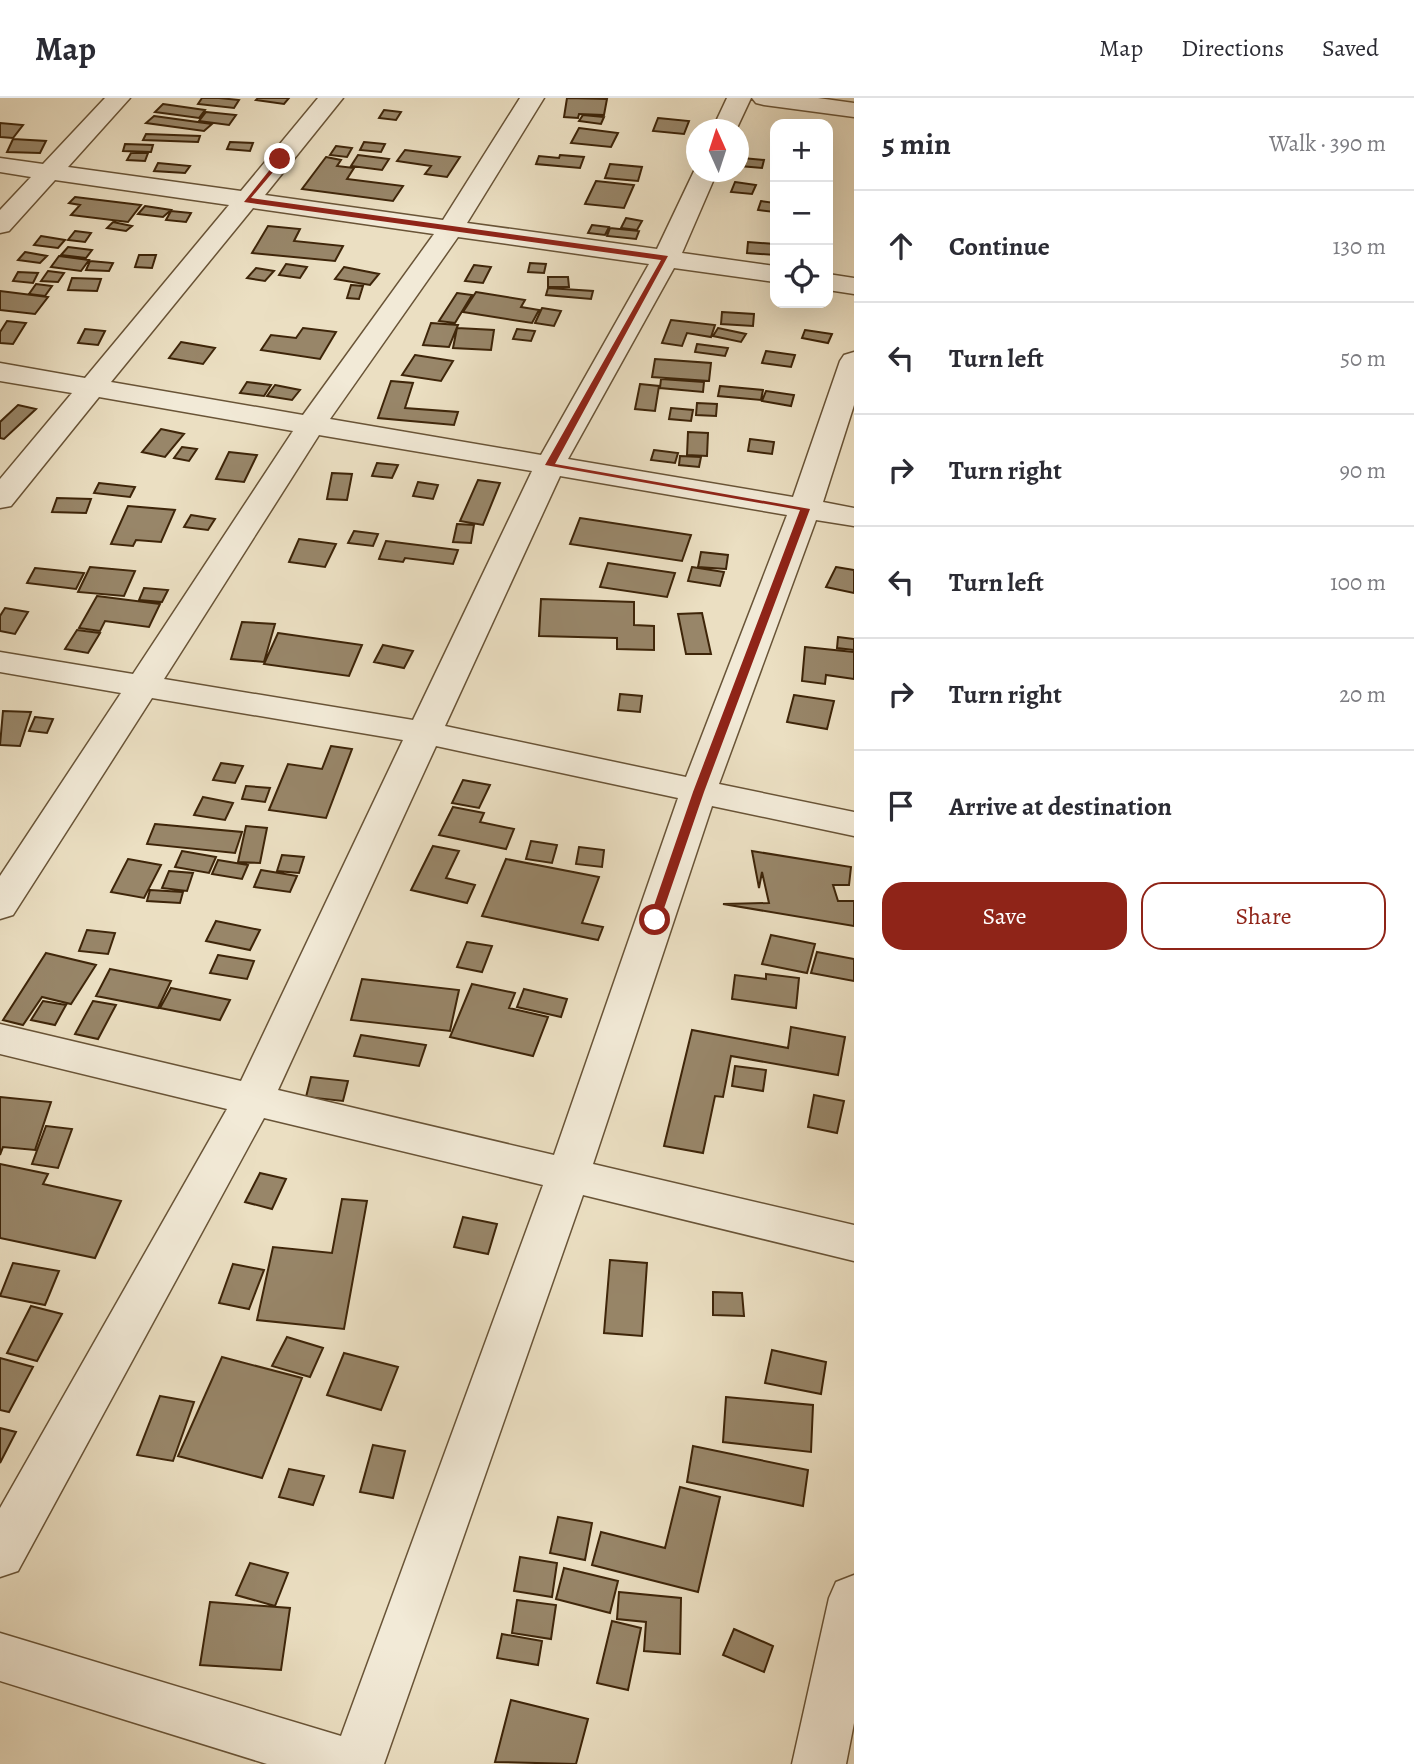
<!DOCTYPE html>
<meta charset="utf-8">
<style>
:root{--surface:#fff;--page:#f7f7f7;--text:#2b2b33;--muted:#7c7c81;--line:#e1e1e2;--accent:#8f2418}
body{margin:0;font-family:Alegreya,serif;background:var(--page);color:var(--text)}
.controls{position:absolute;right:21px;top:21px;display:grid;overflow:hidden;border-radius:14px;box-shadow:0 7px 28px #0002}
.controls button{width:63px;height:63px;display:grid;place-items:center;padding:0;border:0;border-bottom:2px solid var(--line);background:var(--surface);color:var(--text);font:35px sans-serif}
.compass{position:absolute;left:686px;top:21px;width:63px;height:63px;border-radius:50%;background:var(--surface);box-shadow:0 7px 28px #0002;rotate:357deg}
.stop{position:absolute;width:21px;height:21px;margin:-16px;border:5px solid #8f2418;border-radius:50%;background:#fff}
.stop.end{background:#8f2418;border-color:#fff;box-shadow:0 2px 7px #0008}
.list{margin:0;padding:0;list-style:none}
h2{display:flex;justify-content:space-between;align-items:center;height:91px;margin:0;padding:0 28px;font-size:30px}
h2 small{font-size:23px;font-weight:400;color:var(--muted)}
.list li{display:grid;grid-template-columns:46px 1fr auto;gap:21px;align-items:center;box-sizing:border-box;height:112px;padding:0 28px;border-top:2px solid var(--line)}
.list b{display:block;font-size:26px;white-space:nowrap}
.list em{font-size:23px;font-style:normal;color:var(--muted)}
.actions{display:flex;gap:14px;padding:21px 28px}
.actions a{flex:1;padding:16px 0;border:2px solid var(--accent);border-radius:21px;text-align:center;font-size:24px;color:var(--accent)}
.actions .main{background:var(--accent);color:#fff}
.icon{flex:none;width:38px;height:38px;fill:none;stroke:currentColor;stroke-width:2;stroke-linecap:round;stroke-linejoin:round}
.map{position:relative;flex:none;width:854px;height:1666px;overflow:hidden}
header{display:flex;align-items:center;gap:42px;box-sizing:border-box;height:98px;padding:0 35px;background:var(--surface);border-bottom:2px solid var(--line)}
header strong{font-size:33px}
nav{display:flex;gap:38px;margin-inline-start:auto;font-size:24px}
main{display:flex}
aside{flex:1;background:var(--surface)}
.map>svg:first-child{display:block}
.building{fill:#988669;stroke:#3e2509;stroke-width:2}
.lines{fill:none;stroke-linecap:round;stroke-linejoin:round}
.minor-casing{stroke:#695437;stroke-width:3}
.minor{fill:#f2ead7;fill-rule:evenodd}
.route{fill:#8f2418}
</style>
<header>
<strong>Map</strong>
<nav><a>Map</a><a>Directions</a><a>Saved</a></nav>
</header>
<main>
<div class="map">
<svg width="854" height="1666" viewBox="0 0 854 1666">
<rect width="100%" height="100%" fill="#ebdfc2"/>
<filter id="stains"><feTurbulence type="fractalNoise" baseFrequency=".00286" numOctaves="4"/><feColorMatrix values="0 0 0 0 .2 0 0 0 0 .09 0 0 0 0 .02 0 0 0 .5 -.17"/></filter>
<radialGradient id="worn" r=".72"><stop offset=".6" stop-color="#630" stop-opacity="0"/><stop offset="1" stop-color="#630" stop-opacity=".3"/></radialGradient>
<path class="building" d="M202,0H219L239,2L234,10L198,6Z
M258,0H289L284,6L256,2Z
M567,0L607,1L604,17L579,16L578,20L564,19Z
M163,6L205,12L199,20L155,14Z
M384,12L401,14L396,22L379,20Z
M206,14L236,17L229,27L199,23Z
M583,17L604,19L601,26L579,23Z
M154,18L212,26L204,33L146,25Z
M658,20L689,23L684,36L653,33Z
M0,25L23,27L13,40L0,39Z
M579,30L618,35L611,49L571,45Z
M146,36L200,38L198,44L143,42Z
M13,41L46,43L40,55L7,54Z
M230,44L253,45L250,53L227,51Z
M364,44L385,46L381,54L360,52Z
M125,46L153,47L151,54L123,53Z
M336,48L352,50L347,59L330,57Z
M405,52L460,59L447,79L425,76L431,68L397,63Z
M131,55H148L145,63L127,62Z
M358,57L389,61L382,72L351,68Z
M560,57L584,59L580,70L536,66L539,58L559,60Z
M326,59L341,62L337,68L354,70L347,81L403,88L393,103L302,91Z
M742,60L764,62L762,70L740,68Z
M158,65L190,68L185,75L154,73Z
M610,66L642,69L638,83L605,80Z
M596,83L634,87L624,110L585,106Z
M735,84L756,87L752,96L731,94Z
M75,99L141,107L128,124L71,117L80,107L69,105Z
M761,103L775,105L774,114L758,112Z
M145,108L171,112L163,119L138,116Z
M171,113L191,115L186,124L166,122Z
M626,120L642,123L637,132L621,130Z
M113,124L132,128L126,133L107,130Z
M592,127L609,129L605,137L588,135Z
M268,128L300,131L294,143L343,148L335,163L252,155Z
M610,130L639,133L636,141L607,138Z
M75,133L91,135L85,144L68,142Z
M41,138L65,142L58,150L34,147Z
M748,144L775,146V157L747,155Z
M68,149L92,152L86,160L61,157Z
M25,154L47,158L40,165L18,162Z
M139,157H156L152,170L135,169Z
M59,158L89,162L81,173L51,169Z
M90,163L113,165L109,173L86,172Z
M530,165L546,166L544,175L528,174Z
M286,166L307,169L300,180L279,177Z
M474,167L491,169L483,185L465,183Z
M344,169L379,176L370,187L335,181Z
M256,170L274,173L265,183L247,180Z
M48,173L64,175L58,184L41,183Z
M18,174L38,175L33,185L13,183Z
M548,179H568L569,189H548Z
M72,180L101,181L97,193L68,192Z
M36,186L52,188L45,198L29,196Z
M351,187L363,188L359,201L347,200Z
M548,190L593,193L591,201L546,197Z
M0,193L48,199L35,216L0,212Z
M476,194L525,202L521,209L539,212L532,225L463,214Z
M457,195L472,197L455,225L439,223Z
M542,210L561,213L554,228L535,225Z
M722,214L754,216L753,228L721,226Z
M671,222L715,227L711,239L687,235L682,248L662,245Z
M7,223L26,225L13,246L0,245V234Z
M431,225L458,227L449,249L423,247Z
M303,230L336,234L320,261L261,252L271,237L296,240Z
M457,230L494,232L491,252L453,250Z
M718,230L746,236L741,244L713,238Z
M85,231L105,233L98,247L78,245Z
M517,231L535,233L531,243L513,241Z
M805,232L832,236L828,245L802,240Z
M181,244L215,250L203,266L169,260Z
M697,246L728,250L725,258L695,254Z
M766,253L795,257L791,269L762,265Z
M415,257L453,263L441,283L402,277Z
M655,261L711,265L709,283L652,279Z
M661,281L704,284L703,294L660,290Z
M391,283L413,285L405,310L458,314L454,327L378,320Z
M247,284L271,287L264,298L240,295Z
M640,286L659,288L655,313L635,311Z
M275,287L300,292L292,302L267,298Z
M720,288L763,292L761,302L718,298Z
M766,293L794,297L791,308L762,303Z
M697,305L717,306L716,318L696,317Z
M18,307L36,311L4,341L0,340V324Z
M671,310L693,312L691,323L669,321Z
M161,331L184,336L165,359L142,354Z
M688,334L708,335L707,358L687,357Z
M750,341L774,344L772,356L748,353Z
M182,349L197,351L189,363L174,360Z
M654,352L678,355L675,365L651,362Z
M229,354L257,357L244,384L216,381Z
M680,358L701,359L699,369L679,367Z
M377,365L398,367L392,380L372,378Z
M332,375L352,376L347,402L327,401Z
M478,382L500,385L483,427L460,423Z
M418,384L438,387L433,401L413,398Z
M99,385L135,389L130,399L94,395Z
M57,400L91,401L86,415L52,414Z
M128,408L175,412L161,444L136,442L133,448L111,446Z
M191,417L215,421L208,432L184,429Z
M580,420L691,437L682,463L570,446Z
M457,426L474,427L471,445L453,444Z
M354,433L378,436L373,448L348,445Z
M299,441L336,446L325,469L289,464Z
M386,443L458,452L453,466L405,460L403,464L379,461Z
M701,454L728,457L726,471L698,469Z
M608,465L675,475L667,499L600,489Z
M90,469L135,473L124,498L78,494Z
M692,469L724,474L720,488L688,483Z
M836,469L854,472V495L826,489Z
M35,470L84,475L76,491L27,485Z
M144,490L168,492L162,504L139,502Z
M97,498L160,506L149,529L105,523L100,533L79,530Z
M541,501L634,504V527L654,528V552L617,551V540L539,538Z
M5,510L28,514L15,536L0,533V518Z
M702,515L711,556H686L678,516Z
M242,524L275,526L264,564L231,561Z
M77,532L100,535L88,555L65,551Z
M278,535L362,547L349,578L264,566Z
M838,539L854,541V552L837,550Z
M383,547L413,553L404,570L374,564Z
M805,549L854,554V581L826,577L825,586L802,583Z
M620,596L642,598L640,614L618,612Z
M794,597L834,603L827,631L787,624Z
M3,613L31,614L20,648L0,647Z
M35,619L53,621L47,635L29,633Z
M331,648L352,651L326,720L269,712L288,666L322,671Z
M221,665L243,668L235,685L213,682Z
M463,682L490,687L479,710L452,705Z
M246,688L270,690L265,704L242,701Z
M203,699L233,705L225,722L194,717Z
M453,709L484,715L480,724L514,731L506,751L439,737Z
M155,726L242,734L235,755L147,746Z
M246,728L267,730L260,765L238,764Z
M531,743L557,747L552,765L526,761Z
M433,748L459,753L446,780L475,787L467,805L411,792Z
M579,749L604,752L602,769L576,766Z
M182,753L216,759L209,775L175,769Z
M752,753L851,769L849,787H833L838,803H854V828L723,806L769,805L762,774L759,790Z
M282,757L304,759L299,775L277,773Z
M128,761L161,767L144,800L111,794Z
M506,761L599,779L582,825L603,829L598,842L482,818Z
M218,762L248,767L242,781L212,776Z
M261,772L297,778L290,794L254,789Z
M169,773L193,775L187,793L162,790Z
M150,792L183,794L180,805L147,803Z
M216,823L260,832L250,852L206,843Z
M87,832L115,835L108,856L79,853Z
M771,837L815,846L807,875L762,866Z
M467,844L492,848L482,874L457,869Z
M817,854L854,861V883L811,875Z
M46,855L96,867L71,906L42,899L23,927L3,922Z
M218,857L254,863L247,881L210,875Z
M110,871L171,883L158,910L96,898Z
M766,876L799,880L796,910L732,901L735,877L766,881Z
M362,881L459,892L450,933L351,922Z
M472,886L515,895L509,910L548,919L533,958L450,939Z
M171,890L230,902L220,922L160,910Z
M524,891L567,901L561,919L517,909Z
M43,903L66,907L55,927L31,922Z
M93,903L116,907L98,941L75,936Z
M791,929L845,939L838,977L731,958L723,999L715,998L703,1055L664,1048L692,932L788,950Z
M361,937L426,947L419,968L354,958Z
M735,968L766,972L763,993L732,988Z
M311,979L348,983L343,1003L306,999Z
M814,997L844,1003L837,1035L808,1029Z
M0,999L51,1004L35,1052L3,1049L0,1057Z
M46,1028L72,1031L58,1070L32,1066Z
M0,1066L48,1076L43,1086L121,1103L95,1160L0,1140Z
M260,1075L286,1081L272,1111L245,1104Z
M342,1101L367,1103L344,1231L257,1222L273,1149L332,1155Z
M463,1119L497,1126L488,1156L454,1149Z
M610,1162L647,1165L642,1238L604,1235Z
M13,1165L59,1173L45,1207L0,1198Z
M233,1166L264,1172L249,1211L219,1205Z
M713,1194L742,1195L744,1218L713,1217Z
M31,1208L62,1216L37,1263L7,1255Z
M287,1239L323,1250L310,1279L272,1268Z
M772,1252L826,1264L821,1296L765,1285Z
M344,1255L398,1269L381,1312L327,1297Z
M222,1259L302,1280L262,1380L178,1358Z
M0,1260L33,1269L9,1314L0,1312Z
M160,1298L194,1304L173,1363L137,1357Z
M726,1299L813,1307L811,1354L723,1344Z
M0,1330L16,1334L0,1365Z
M373,1347L405,1353L393,1400L360,1394Z
M693,1348L808,1372L803,1408L687,1384Z
M289,1371L324,1378L313,1407L279,1399Z
M680,1389L720,1399L698,1494L592,1467L601,1434L665,1450Z
M558,1419L592,1425L585,1462L550,1455Z
M520,1459L557,1465L552,1499L514,1493Z
M250,1465L288,1475L275,1508L236,1497Z
M564,1470L618,1483L610,1515L556,1501Z
M619,1494L681,1500L680,1556L644,1553L646,1524L617,1521Z
M517,1502L556,1507L551,1541L512,1535Z
M210,1504L290,1510L281,1572L200,1567Z
M612,1523L641,1530L628,1592L597,1585Z
M734,1531L773,1548L764,1574L723,1557Z
M502,1536L542,1543L538,1567L497,1560Z
M511,1602L588,1621L576,1666L495,1664Z"/>
<g class="lines">
<g class="minor-casing">
<path id="minor" d="M105,0H130L68,69L241,93L318,0H343L265,97L443,122L520,0H544L467,125L657,151L696,69V74H717L682,155L775,168V184L674,170L568,361L793,399L840,263L844,257L854,254V307L823,404L854,410V428L816,422L719,686L854,714V738L712,708L593,1066L854,1127V1163L583,1097L384,1666H267L0,1583V1535L341,1638L543,1087L264,1020L18,1473L0,1479V1410L227,1011L0,956V926L241,983L403,642L152,600L13,817L0,821V778L121,595L0,574V554L133,576L293,333L99,299L11,408L0,410V381L72,295L0,283V265L85,280L229,107L55,82L9,133L0,135V112L31,79L0,74V60L43,66ZM253,110L434,136L303,317L111,284ZM458,139L649,166L541,357L330,321ZM319,337L532,373L413,622L164,581ZM560,378L787,417L686,679L445,628ZM436,648L678,700L554,1057L278,992Z
M727,0H751L736,32H712Z
M752,0H818L854,5V19L764,7L756,5Z
M828,176L854,180V196L828,192Z
M854,1477V1625L846,1666H792L829,1500L836,1484Z"/>
</g>
<use href="#minor" class="minor"/>
</g>
<path class="route" d="M280,59L284,61L251,100L668,158L555,366L810,411L704,694L659,825L649,822L693,694L800,412L545,367L661,162L244,104Z"/>
<rect width="100%" height="100%" filter="url(#stains)"/>
<rect width="100%" height="100%" fill="url(#worn)"/>
</svg>
<div class="controls">
<button>+</button>
<button>−</button>
<button><svg class="icon" aria-label="locate" viewBox="0 0 24 24"><circle cx="12" cy="12" r="6"/><path d="M12 2v4M12 18v4M2 12h4M18 12h4"/></svg></button>
</div>
<svg class="compass" viewBox="-18 -18 36 36"><path d="M0-13l5 13h-10z" fill="#e53935"/><path d="M0 13l5-13h-10z" fill="#7c7c81"/></svg>
<div class="stop" style="left:655px;top:822px"></div>
<div class="stop end" style="left:280px;top:61px"></div>
</div>
<aside>
<h2>5 min<small>Walk · 390 m</small></h2>
<ul class="list">
<li><svg class="icon" aria-label="ahead" viewBox="0 0 24 24"><path d="M12 20V5M6 11l6-6 6 6"/></svg><div><b>Continue</b></div><em>130 m</em></li>
<li><svg class="icon" aria-label="left" viewBox="0 0 24 24"><path d="M17 20v-9H6M10 6l-5 5 5 5"/></svg><div><b>Turn left</b></div><em>50 m</em></li>
<li><svg class="icon" aria-label="right" viewBox="0 0 24 24"><path d="M7 20v-9h11M14 6l5 5-5 5"/></svg><div><b>Turn right</b></div><em>90 m</em></li>
<li><svg class="icon" aria-label="left" viewBox="0 0 24 24"><path d="M17 20v-9H6M10 6l-5 5 5 5"/></svg><div><b>Turn left</b></div><em>100 m</em></li>
<li><svg class="icon" aria-label="right" viewBox="0 0 24 24"><path d="M7 20v-9h11M14 6l5 5-5 5"/></svg><div><b>Turn right</b></div><em>20 m</em></li>
<li><svg class="icon" aria-label="arrive" viewBox="0 0 24 24"><path d="M6 21V4h12l-3 4 3 4H6"/></svg><div><b>Arrive at destination</b></div></li>
</ul>
<div class="actions"><a class="main">Save</a><a>Share</a></div>
</aside>
</main>
